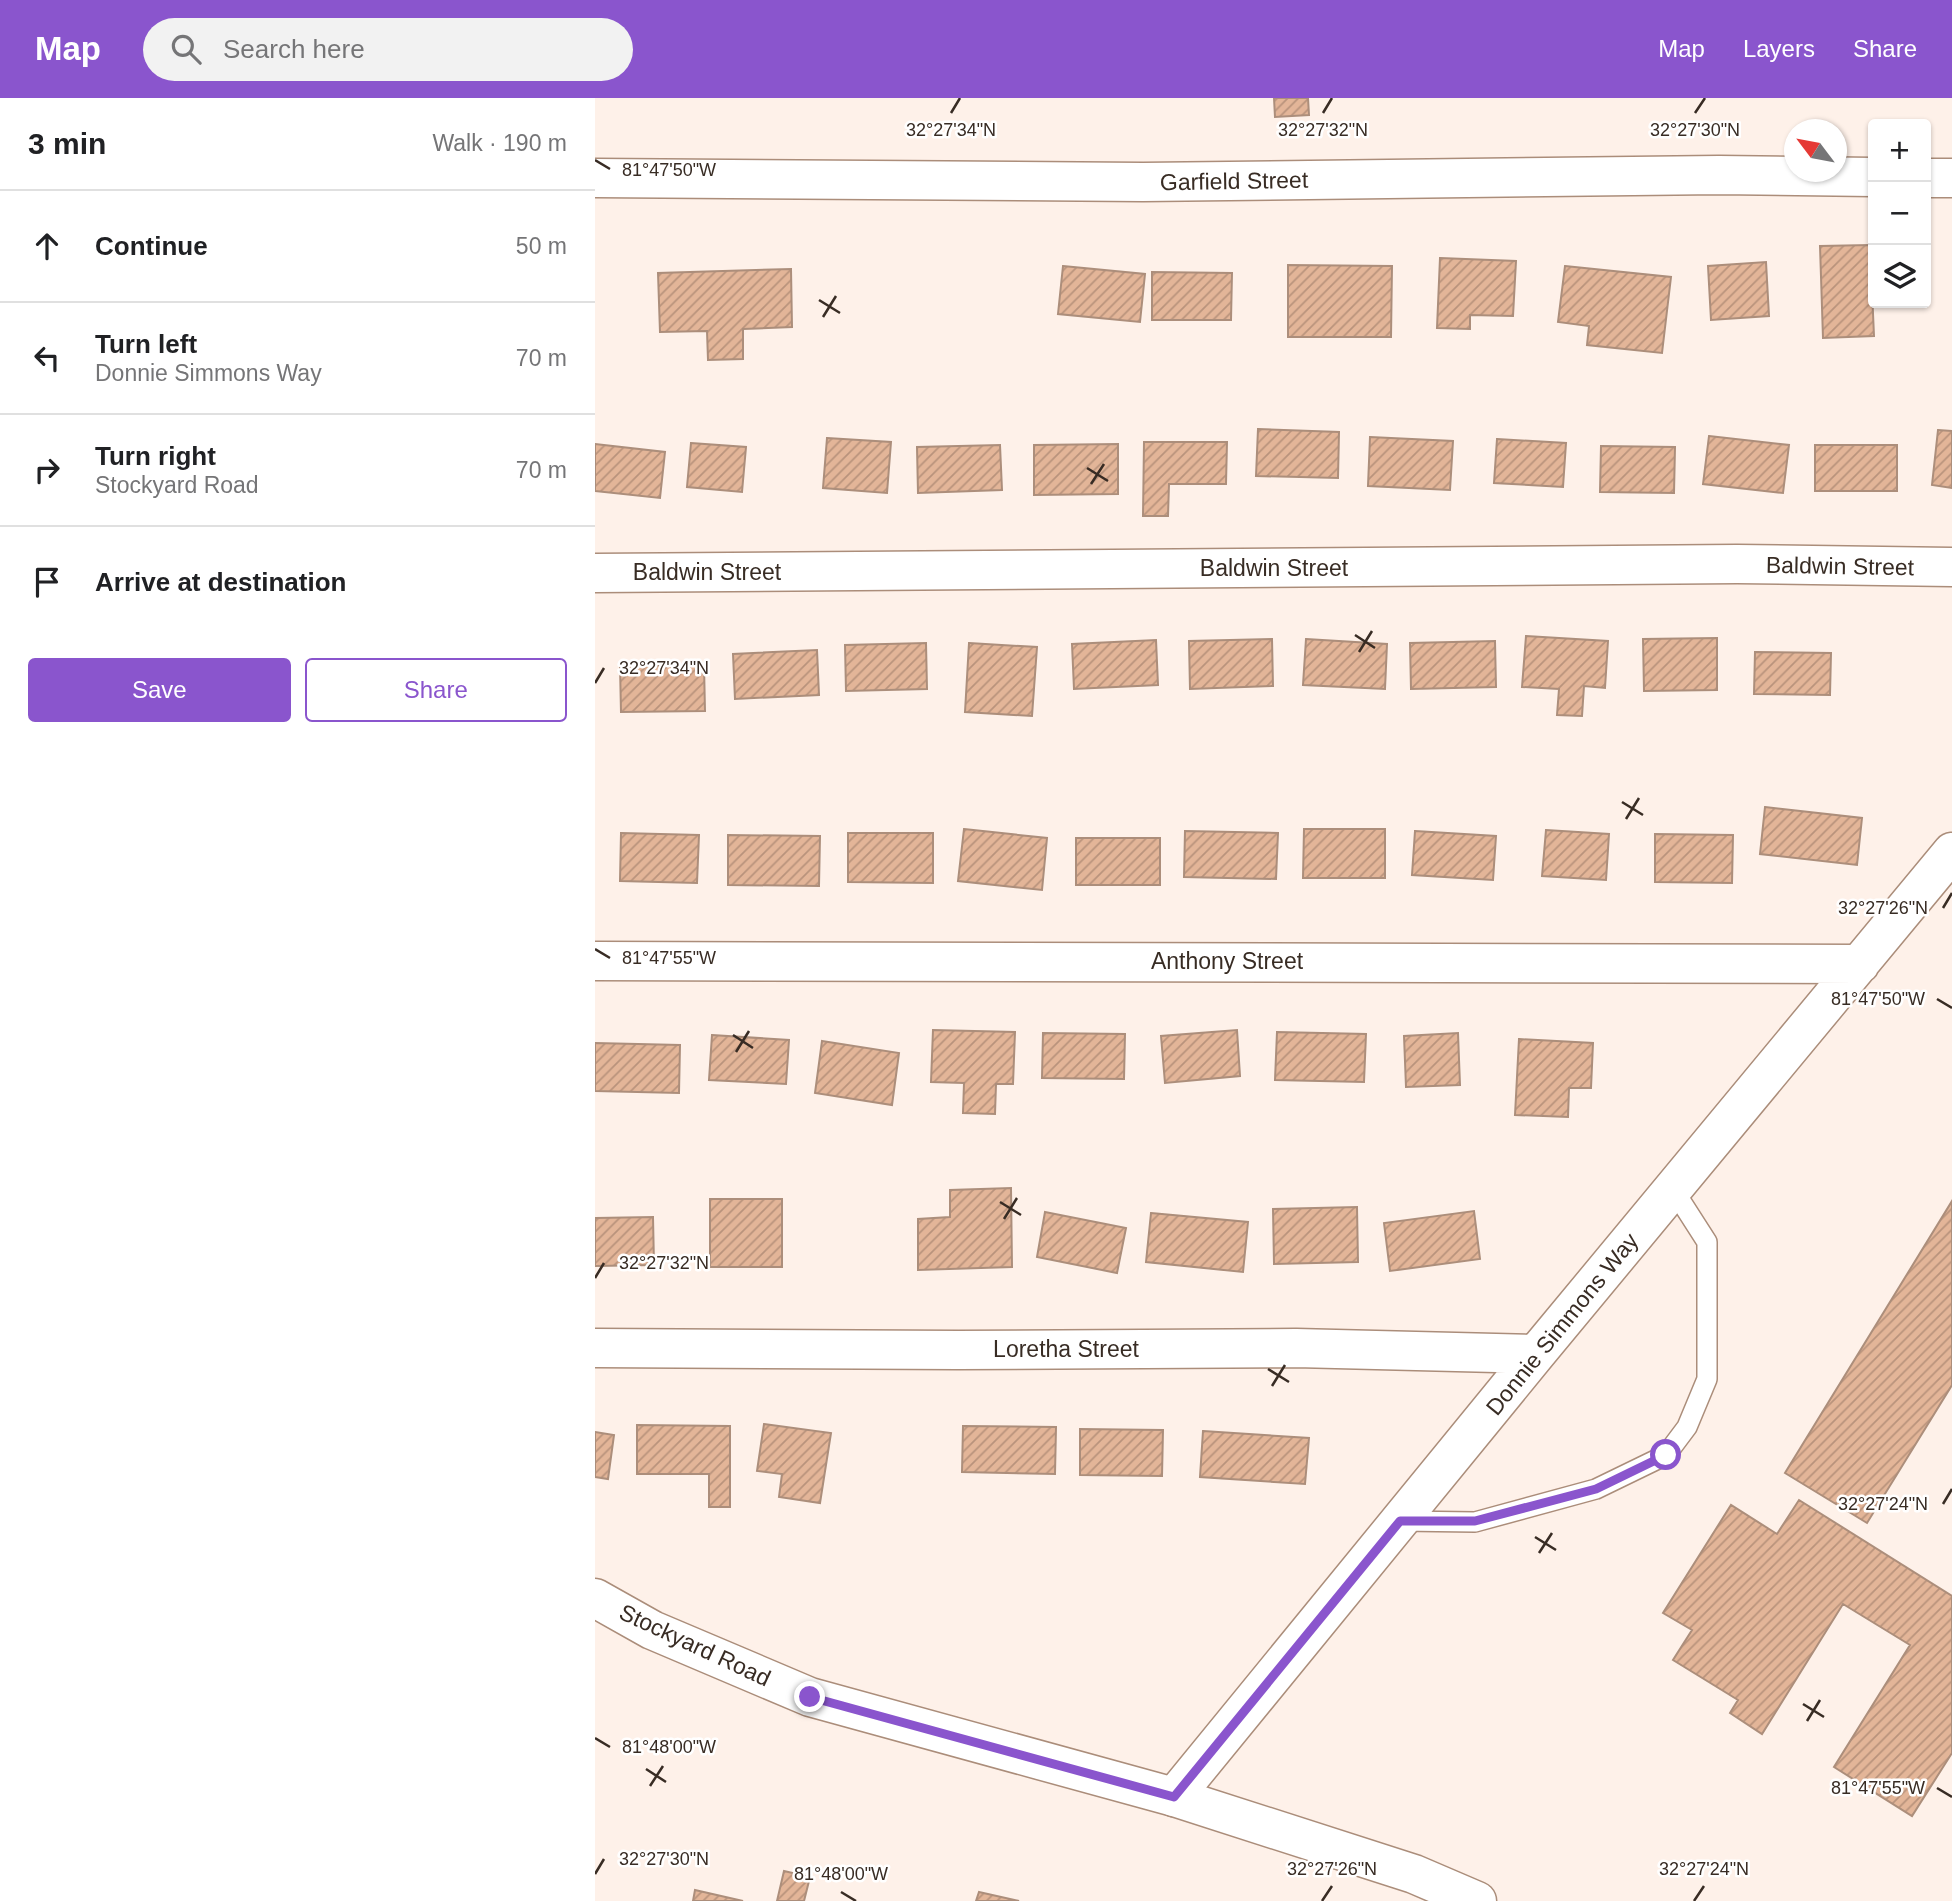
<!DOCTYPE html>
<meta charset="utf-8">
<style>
:root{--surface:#fff;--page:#f2f2f2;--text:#202124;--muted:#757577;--line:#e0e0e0;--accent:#8a55cd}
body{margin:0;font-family:Arial,sans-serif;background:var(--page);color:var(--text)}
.controls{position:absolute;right:21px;top:21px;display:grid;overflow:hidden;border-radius:7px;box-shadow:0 2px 5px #0004}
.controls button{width:63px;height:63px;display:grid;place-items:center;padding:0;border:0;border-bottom:2px solid var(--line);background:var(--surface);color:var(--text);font:35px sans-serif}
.compass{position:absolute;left:1189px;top:21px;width:63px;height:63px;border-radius:50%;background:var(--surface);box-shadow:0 2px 5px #0004;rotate:302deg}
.stop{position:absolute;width:21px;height:21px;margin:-16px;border:5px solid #8a55cd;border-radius:50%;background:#fff}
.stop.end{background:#8a55cd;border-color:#fff;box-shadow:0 2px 7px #0008}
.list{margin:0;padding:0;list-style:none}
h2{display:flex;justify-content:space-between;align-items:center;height:91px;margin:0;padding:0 28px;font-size:30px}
h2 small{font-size:23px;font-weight:400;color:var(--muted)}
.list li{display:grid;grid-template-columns:46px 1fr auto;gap:21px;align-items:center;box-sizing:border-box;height:112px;padding:0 28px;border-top:2px solid var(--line)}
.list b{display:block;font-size:26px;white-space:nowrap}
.list p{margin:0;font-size:23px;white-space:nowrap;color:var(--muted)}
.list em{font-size:23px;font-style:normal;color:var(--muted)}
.actions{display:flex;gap:14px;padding:21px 28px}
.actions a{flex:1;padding:16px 0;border:2px solid var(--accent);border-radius:7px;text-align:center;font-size:24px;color:var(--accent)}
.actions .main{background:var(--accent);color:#fff}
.icon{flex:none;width:38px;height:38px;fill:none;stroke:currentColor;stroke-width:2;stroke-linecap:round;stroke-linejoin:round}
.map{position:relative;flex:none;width:1357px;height:1803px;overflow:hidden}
header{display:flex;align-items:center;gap:42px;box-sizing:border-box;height:98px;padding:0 35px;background:var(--accent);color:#fff}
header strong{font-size:33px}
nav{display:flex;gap:38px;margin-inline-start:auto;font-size:24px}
.search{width:490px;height:63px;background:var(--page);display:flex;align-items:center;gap:18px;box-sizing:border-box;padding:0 24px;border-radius:38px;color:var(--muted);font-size:26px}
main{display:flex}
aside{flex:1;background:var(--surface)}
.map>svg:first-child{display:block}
.building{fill:url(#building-hatch);stroke:#ac8e7b;stroke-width:2}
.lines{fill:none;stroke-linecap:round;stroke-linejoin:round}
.lane-casing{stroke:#ab8d7a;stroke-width:22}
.street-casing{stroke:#ab8d7a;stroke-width:41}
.secondary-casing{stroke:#ab8d7a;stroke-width:41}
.lane{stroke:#fff;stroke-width:19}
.street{stroke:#fff;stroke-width:38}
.secondary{stroke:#fff;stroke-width:38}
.route{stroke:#8a55cd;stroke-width:9}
.ticks{fill:none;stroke:#382c24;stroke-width:2.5}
.labels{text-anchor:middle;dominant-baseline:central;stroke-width:5;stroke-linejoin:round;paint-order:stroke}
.street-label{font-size:23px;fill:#382c24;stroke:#fff}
.ticks-label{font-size:18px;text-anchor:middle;fill:#382c24;stroke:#fff;stroke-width:5;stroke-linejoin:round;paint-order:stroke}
</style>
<header>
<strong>Map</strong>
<div class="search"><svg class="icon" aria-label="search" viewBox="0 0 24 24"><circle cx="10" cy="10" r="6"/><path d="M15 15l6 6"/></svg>Search here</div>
<nav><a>Map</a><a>Layers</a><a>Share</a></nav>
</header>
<main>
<aside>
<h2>3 min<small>Walk · 190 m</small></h2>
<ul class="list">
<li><svg class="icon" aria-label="ahead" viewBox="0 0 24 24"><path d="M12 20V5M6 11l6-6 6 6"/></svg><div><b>Continue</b></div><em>50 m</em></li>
<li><svg class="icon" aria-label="left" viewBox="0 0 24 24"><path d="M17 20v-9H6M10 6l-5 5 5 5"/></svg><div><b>Turn left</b><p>Donnie Simmons Way</p></div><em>70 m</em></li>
<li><svg class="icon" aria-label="right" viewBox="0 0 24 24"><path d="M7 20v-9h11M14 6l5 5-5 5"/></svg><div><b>Turn right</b><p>Stockyard Road</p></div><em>70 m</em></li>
<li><svg class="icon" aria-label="arrive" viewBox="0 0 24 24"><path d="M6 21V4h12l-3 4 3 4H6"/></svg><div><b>Arrive at destination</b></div></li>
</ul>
<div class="actions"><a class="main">Save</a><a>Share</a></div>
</aside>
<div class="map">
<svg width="1357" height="1803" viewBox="0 0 1357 1803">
<defs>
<pattern id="building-hatch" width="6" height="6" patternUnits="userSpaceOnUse" patternTransform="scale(1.75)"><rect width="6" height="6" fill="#e3b598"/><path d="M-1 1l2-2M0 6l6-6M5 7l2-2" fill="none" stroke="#b9937c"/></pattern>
</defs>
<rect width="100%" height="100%" fill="#fef1e9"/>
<path class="building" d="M679,0H713L714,17L680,19Z
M1275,147L1279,238L1228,240L1225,148Z
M845,160L921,163L918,218L875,217V231L842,230Z
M1171,164L1174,218L1116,222L1113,168Z
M693,167L797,168L796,239H693Z
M468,168L550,176L545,224L463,216Z
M970,168L1076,179L1067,255L992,247L994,228L963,224Z
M196,171L197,229L148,231V261L113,262L112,233L65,234L63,175Z
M557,174L637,175L636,222H557Z
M663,331L744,334L743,380L661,378Z
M1343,332L1357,333V390L1337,387Z
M1114,338L1194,347L1188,395L1108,386Z
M775,339L858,343L855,392L773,388Z
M232,340L296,344L292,395L228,390Z
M902,341L971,345L968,389L899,385Z
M549,344H632L631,386H574L573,418H548Z
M96,345L151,349L147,394L92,389Z
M0,346L70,354L65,400L0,393Z
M523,346V396L439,397V347Z
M405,347L407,392L323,395L322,349Z
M1220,347H1302V393H1220Z
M1006,348L1080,349L1079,395L1005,394Z
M931,538L1013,543L1010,590L989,588L987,618L962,617L964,591L927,589Z
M1122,540V592L1049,593L1048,541Z
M677,541L678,588L595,591L594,543Z
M711,541L792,546L790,591L708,587Z
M561,542L563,587L479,591L477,546Z
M900,543L901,589L816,591L815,545Z
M331,545L332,591L251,593L250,547Z
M374,545L442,549L437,618L370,614Z
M222,552L224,597L140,601L138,556Z
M1160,554L1236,555L1235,597L1159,596Z
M109,567L110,613L26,614L25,568Z
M1170,709L1267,720L1262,767L1165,756Z
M369,731L452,740L447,792L363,783Z
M709,731H790V780H708Z
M951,732L1014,736L1011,782L947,778Z
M590,733L683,735L681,781L589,779Z
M820,733L901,738L898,782L817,777Z
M26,735L104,737L102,785L25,783Z
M253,735H338V785L253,784Z
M1060,736L1138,737L1137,785L1060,784Z
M133,737L225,738L224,788L133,787Z
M481,740H565V787H481Z
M338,932L420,934L418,986H401L400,1016L368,1015L369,985L336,984Z
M642,932L645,978L570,985L566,938Z
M682,934L771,936L769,984L680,982Z
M448,935L530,936L529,981L447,980Z
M863,935L865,987L811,989L809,938Z
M117,937L194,942L191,986L114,982Z
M924,941L998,945L996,990H974L973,1019L920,1017Z
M227,943L304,955L297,1007L220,995Z
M0,945L85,947L84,995L0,993Z
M416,1090L417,1169L323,1172V1121L355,1119V1092Z
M115,1101H187V1169H115Z
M1357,1103V1287L1272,1425L1190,1375Z
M762,1109L763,1164L679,1166L678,1111Z
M879,1113L885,1161L795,1173L789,1125Z
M450,1114L531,1130L522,1175L442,1159Z
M556,1115L653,1124L648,1174L551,1164Z
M58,1119L59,1167L0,1168V1120Z
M169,1326L236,1335L225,1405L184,1399L187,1376L162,1373Z
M42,1327L135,1328V1409H114V1376H42Z
M368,1328L461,1329L460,1376L367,1374Z
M485,1331L568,1332L567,1378L485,1377Z
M608,1333L714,1340L710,1386L605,1379Z
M0,1334L19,1337L13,1381L0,1379Z
M1204,1402L1357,1498V1655L1317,1718L1239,1669L1315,1547L1248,1506L1167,1636L1135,1615L1143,1602L1078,1562L1097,1532L1068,1515L1136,1407L1182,1436Z
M189,1773L215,1779L209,1803H182Z
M100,1792L148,1803H98Z
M384,1794L424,1803H381Z"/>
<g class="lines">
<g class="lane-casing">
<path id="lane" d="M805,1423L880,1424L1001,1391L1071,1357L1092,1329L1112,1281V1144L1078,1091"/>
</g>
<g class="street-casing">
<path id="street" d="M0,80L548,84L1124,77L1278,79
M1331,80H1357
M0,475L1142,466L1357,469
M0,863L1265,866
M0,1250L363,1252L701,1250L941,1256
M579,1699L941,1256L1357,754"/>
</g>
<g class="secondary-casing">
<path id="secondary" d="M0,1500L57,1532L215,1599L579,1699L819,1776L882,1803"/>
</g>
<use href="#lane" class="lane"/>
<use href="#street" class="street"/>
<use href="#secondary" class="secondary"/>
</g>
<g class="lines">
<path class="route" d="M215,1599L579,1699L805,1423H880L1001,1391L1071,1357"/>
</g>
<path class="ticks" d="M356,15L365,0M728,15L737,0M1100,15L1110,0M0,62L15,71M224,202L245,215M228,219L241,198M492,370L513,383M496,386L509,366M760,537L780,550M764,554L777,533M0,585L9,570M1027,704L1048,717M1031,721L1044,700M1348,810L1357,795M0,851L15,860M1342,901L1357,910M138,937L158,950M141,954L154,933M405,1104L426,1117M409,1121L422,1100M0,1180L9,1165M673,1271L694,1284M677,1288L690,1267M1348,1406L1357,1391M940,1439L961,1452M944,1455L957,1435M1208,1606L1229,1619M1212,1623L1225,1602M0,1640L15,1649M51,1671L71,1684M55,1688L68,1668M1342,1690L1357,1699M0,1776L9,1761M246,1794L261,1803M727,1803L737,1788M1099,1803L1109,1788"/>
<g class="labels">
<g class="street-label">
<text transform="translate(639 83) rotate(-1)">Garfield Street</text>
<text transform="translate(1245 468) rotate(1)">Baldwin Street</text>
<text x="679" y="470">Baldwin Street</text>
<text x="112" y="474">Baldwin Street</text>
<text x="632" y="863">Anthony Street</text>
<text transform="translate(967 1226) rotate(-51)">Donnie Simmons Way</text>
<text x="471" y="1251">Loretha Street</text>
<text transform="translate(100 1547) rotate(25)">Stockyard Road</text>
</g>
</g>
<g class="ticks-label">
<text x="356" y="38">32°27'34"N</text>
<text x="728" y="38">32°27'32"N</text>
<text x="1100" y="38">32°27'30"N</text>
<text x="74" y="78">81°47'50"W</text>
<text x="69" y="576">32°27'34"N</text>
<text x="1288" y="816">32°27'26"N</text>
<text x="74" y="866">81°47'55"W</text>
<text x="1283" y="907">81°47'50"W</text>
<text x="69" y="1171">32°27'32"N</text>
<text x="1288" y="1412">32°27'24"N</text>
<text x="74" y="1655">81°48'00"W</text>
<text x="1283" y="1696">81°47'55"W</text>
<text x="69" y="1767">32°27'30"N</text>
<text x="737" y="1777">32°27'26"N</text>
<text x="1109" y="1777">32°27'24"N</text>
<text x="246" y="1782">81°48'00"W</text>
</g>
</svg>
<div class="controls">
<button>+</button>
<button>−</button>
<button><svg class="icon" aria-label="layers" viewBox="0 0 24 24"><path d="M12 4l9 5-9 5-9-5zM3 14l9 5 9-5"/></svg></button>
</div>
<svg class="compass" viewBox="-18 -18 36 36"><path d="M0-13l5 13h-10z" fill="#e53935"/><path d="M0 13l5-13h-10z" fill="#757577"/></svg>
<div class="stop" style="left:1071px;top:1357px"></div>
<div class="stop end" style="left:215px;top:1599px"></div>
</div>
</main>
